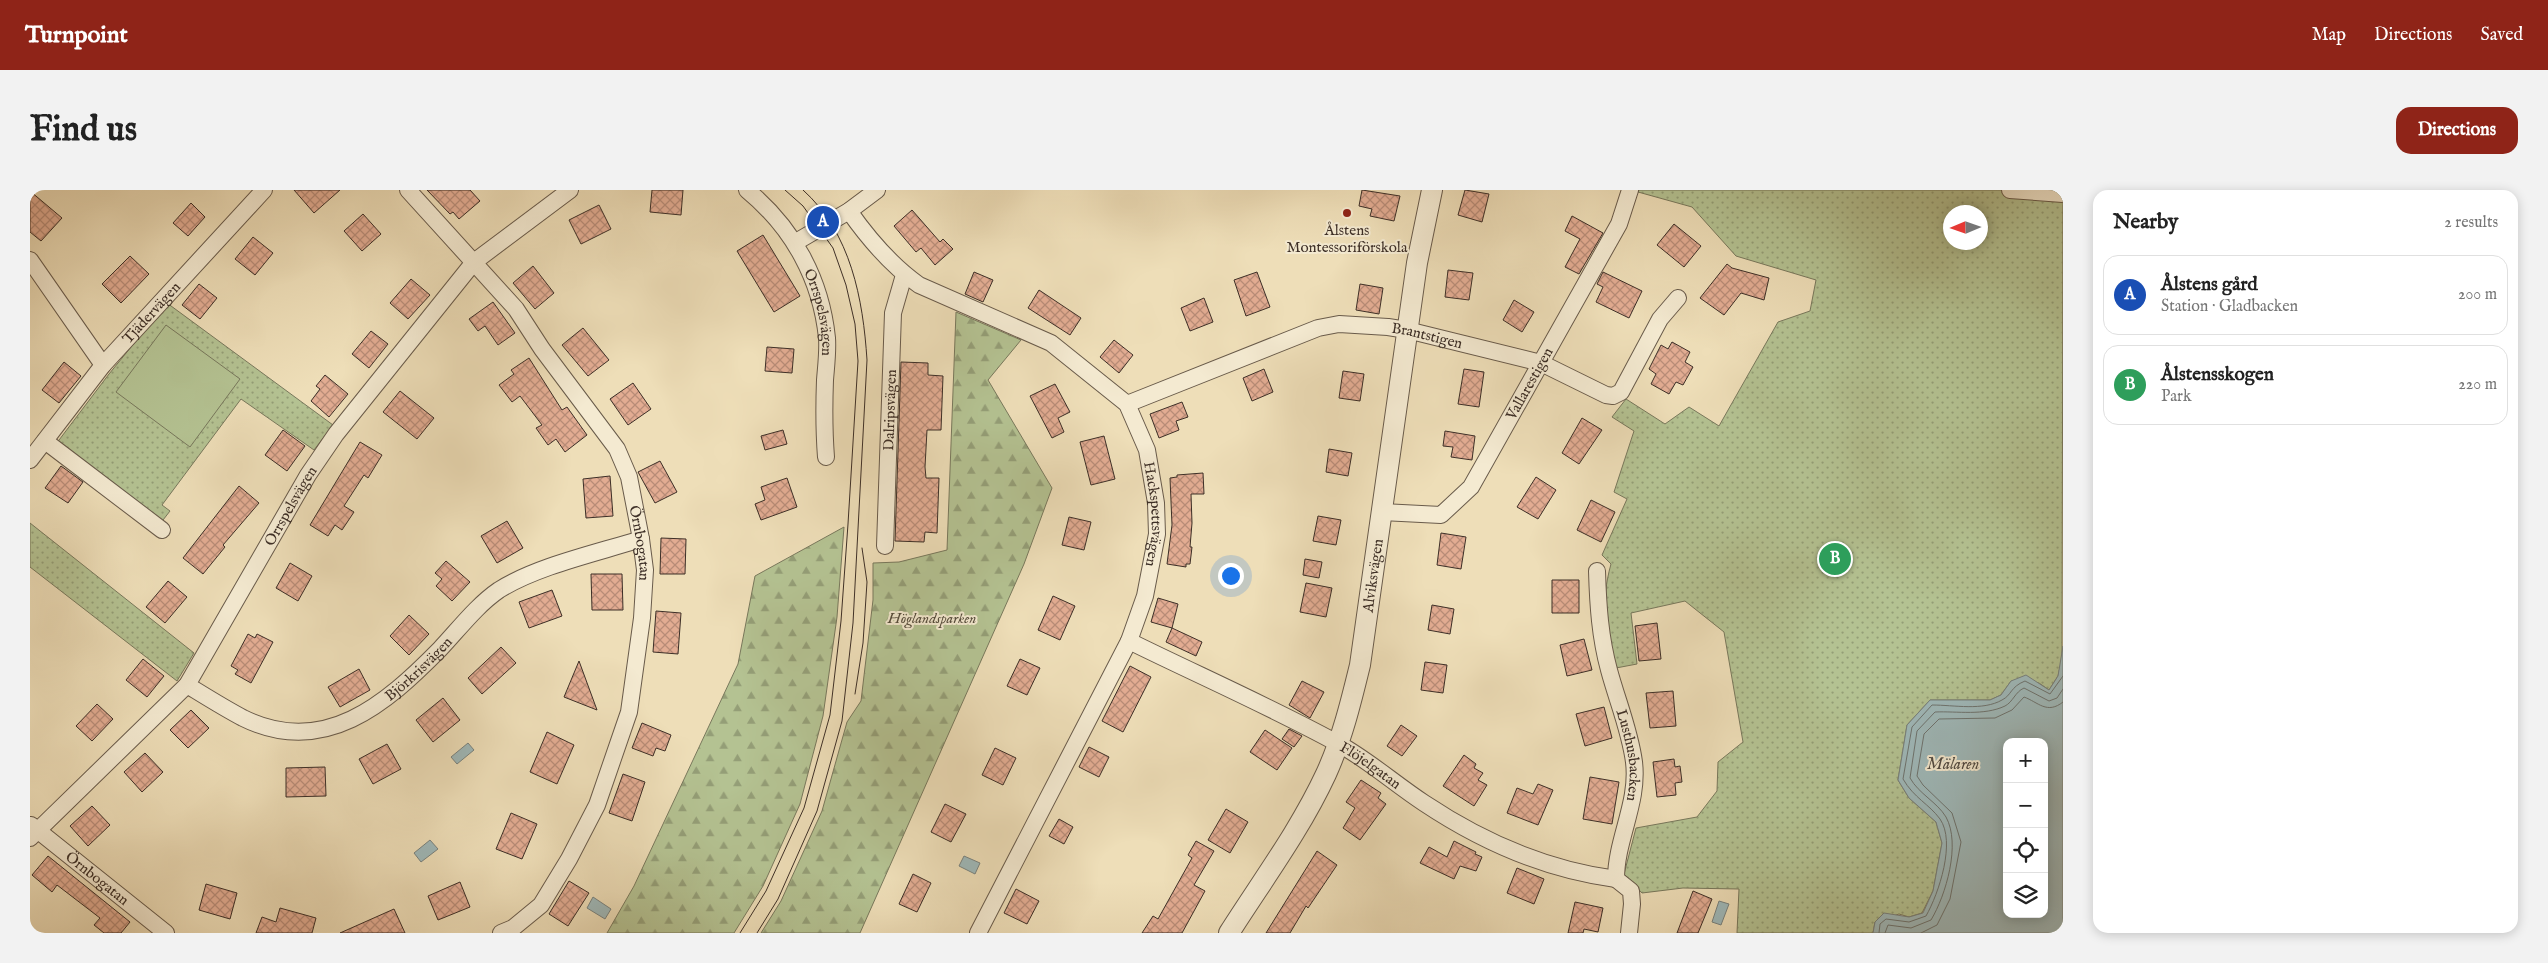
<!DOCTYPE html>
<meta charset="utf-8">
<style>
:root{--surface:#fff;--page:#f2f2f2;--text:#222;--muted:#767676;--line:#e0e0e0;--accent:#8f2418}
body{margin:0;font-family:"IM FELL English",serif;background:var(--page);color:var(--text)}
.controls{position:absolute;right:15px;bottom:15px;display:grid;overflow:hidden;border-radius:10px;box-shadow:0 2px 12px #0003}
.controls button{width:45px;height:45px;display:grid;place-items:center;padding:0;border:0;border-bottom:1px solid var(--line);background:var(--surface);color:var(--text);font:25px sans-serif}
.compass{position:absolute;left:1913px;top:15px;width:45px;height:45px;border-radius:50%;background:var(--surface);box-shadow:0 2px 12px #0003;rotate:268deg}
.you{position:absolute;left:1200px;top:385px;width:18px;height:18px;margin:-12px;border:4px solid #fff;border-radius:50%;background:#1a73e8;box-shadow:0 0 0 8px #1a73e833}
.badge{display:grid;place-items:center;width:32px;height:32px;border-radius:50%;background:var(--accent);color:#fff;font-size:16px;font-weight:700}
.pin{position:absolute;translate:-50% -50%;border:2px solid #fff;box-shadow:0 1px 5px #0006}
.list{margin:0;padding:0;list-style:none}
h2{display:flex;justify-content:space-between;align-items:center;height:65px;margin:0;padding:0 20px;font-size:21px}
h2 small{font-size:16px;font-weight:400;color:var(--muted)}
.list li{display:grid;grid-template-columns:32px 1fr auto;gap:15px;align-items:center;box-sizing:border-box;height:80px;margin:0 10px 10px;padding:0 10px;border:1px solid var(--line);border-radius:15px}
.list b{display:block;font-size:19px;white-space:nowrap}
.list p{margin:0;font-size:16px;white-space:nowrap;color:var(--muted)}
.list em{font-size:16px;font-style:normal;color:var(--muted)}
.icon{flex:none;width:28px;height:28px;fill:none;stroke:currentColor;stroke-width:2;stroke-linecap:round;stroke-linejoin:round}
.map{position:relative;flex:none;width:2033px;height:743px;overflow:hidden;border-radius:15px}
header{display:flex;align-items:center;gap:30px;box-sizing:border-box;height:70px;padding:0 25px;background:var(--accent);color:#fff}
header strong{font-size:24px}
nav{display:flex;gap:28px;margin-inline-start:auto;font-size:18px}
.intro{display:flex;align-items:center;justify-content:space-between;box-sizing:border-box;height:120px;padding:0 30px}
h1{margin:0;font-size:35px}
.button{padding:12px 22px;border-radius:15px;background:var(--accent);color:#fff;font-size:18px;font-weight:700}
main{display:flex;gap:30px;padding:0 30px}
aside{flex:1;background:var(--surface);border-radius:15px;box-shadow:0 2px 12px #0003}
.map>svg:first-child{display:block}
.grass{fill:url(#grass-dots);stroke:#78785c;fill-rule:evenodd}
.forest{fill:url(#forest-firs);stroke:#78785c}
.pitch{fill:#b4c292;stroke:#78785c}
.water{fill:#9fb9ba;stroke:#78827f;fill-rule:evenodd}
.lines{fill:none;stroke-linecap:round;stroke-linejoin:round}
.shore{stroke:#6e7470;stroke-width:1}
.building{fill:url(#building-cross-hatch);stroke:#3d2f27}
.minor-casing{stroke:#695b4b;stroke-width:18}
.tertiary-casing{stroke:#695b4b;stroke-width:22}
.minor{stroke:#f4ead1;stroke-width:16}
.tertiary{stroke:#f4ead1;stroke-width:20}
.tram{stroke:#3d2f27;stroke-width:1}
.poi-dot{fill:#8f2418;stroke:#f4ead1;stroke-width:2}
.labels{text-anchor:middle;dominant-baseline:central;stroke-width:4;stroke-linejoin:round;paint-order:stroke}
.poi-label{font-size:15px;fill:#3d2f27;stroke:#f4ead1}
.street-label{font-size:15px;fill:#3d2f27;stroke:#f4ead1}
.park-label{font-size:15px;font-style:italic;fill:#554c3c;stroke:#f4ead1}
.water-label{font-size:16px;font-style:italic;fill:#514b44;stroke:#f4ead1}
</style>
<header>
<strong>Turnpoint</strong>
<nav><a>Map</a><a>Directions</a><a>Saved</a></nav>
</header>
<div class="intro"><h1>Find us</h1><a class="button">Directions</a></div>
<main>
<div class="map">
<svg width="2033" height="743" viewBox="0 0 2033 743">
<defs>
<pattern id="grass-dots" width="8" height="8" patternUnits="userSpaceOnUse" patternTransform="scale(1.25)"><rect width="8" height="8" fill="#b4c292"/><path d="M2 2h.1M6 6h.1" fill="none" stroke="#949e77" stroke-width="1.8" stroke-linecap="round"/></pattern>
<pattern id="forest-firs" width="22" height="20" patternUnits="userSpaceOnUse" patternTransform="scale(1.25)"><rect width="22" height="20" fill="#b4c292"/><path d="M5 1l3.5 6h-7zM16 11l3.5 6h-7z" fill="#949e77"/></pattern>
<pattern id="building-cross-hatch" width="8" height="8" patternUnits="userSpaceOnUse" patternTransform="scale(1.25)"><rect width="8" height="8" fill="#e2ac92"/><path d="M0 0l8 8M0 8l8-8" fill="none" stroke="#b88c77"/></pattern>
</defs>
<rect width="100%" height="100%" fill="#eedeb8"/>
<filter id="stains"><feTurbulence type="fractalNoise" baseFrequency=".004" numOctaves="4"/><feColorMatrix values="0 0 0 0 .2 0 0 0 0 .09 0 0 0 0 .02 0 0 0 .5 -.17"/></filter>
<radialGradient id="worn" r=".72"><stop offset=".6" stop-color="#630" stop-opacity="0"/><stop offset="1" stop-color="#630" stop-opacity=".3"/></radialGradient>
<path class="grass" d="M1609,0H2033L2032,469L2028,486L2019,500L2009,493L1981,491L1971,505L1960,510H1900L1877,535L1868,590L1879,608L1906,632L1912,653L1903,701L1892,723L1879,727L1869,724L1845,732L1843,743H1707L1709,699L1653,698L1612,703L1594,684L1606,638L1667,627L1687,601L1688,572L1713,552L1694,442L1655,411L1601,423L1607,474L1586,478C1576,440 1570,413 1581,374L1572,365L1597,309L1584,302L1604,241L1582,227L1596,209L1635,234L1659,217L1689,236L1748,132L1780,121L1786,90L1706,66L1662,17L1608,2ZM1920,22H1950V52H1920Z
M137,113L303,235L284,260L211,209L132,315L140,321L126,339L23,258L79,184Z
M0,333L164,463L147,491L0,377Z"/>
<path class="forest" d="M926,122L991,150L958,190L1022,298L994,374L830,743H731L751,711L792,621L817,532L831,511L843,410V373L869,372L917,360Z
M814,337L807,427L793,526L770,614L733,696L704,743H577L604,696L708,474L725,386Z"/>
<path class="pitch" d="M136,135L210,189L160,257L86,202Z"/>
<path class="water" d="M2033,456V743H1843L1845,732L1854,723L1879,727L1893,723L1903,701L1912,653L1906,632L1879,608L1868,590L1877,535L1900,510H1960L1971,505L1981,491L1996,485L2019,500L2028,486ZM1977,552H2014V724H1977Z
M438,553L444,560L427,574L421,567Z
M400,650L408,659L391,672L384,663Z
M934,666L950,673L945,684L929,676Z
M563,707L581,719L575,729L557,718Z
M1689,711L1699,714L1691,735L1682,732Z"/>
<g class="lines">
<path class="shore" d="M1849,743L1850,734L1856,729L1879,732L1896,726C1909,703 1926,652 1910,629C1899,614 1884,608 1873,589L1882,537L1902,515C1924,515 1953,521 1972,510C1982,505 1980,497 1995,491L2020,504L2033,486
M1855,743L1858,735L1881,738L1901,730C1916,705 1931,654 1916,627C1907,612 1889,604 1880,588L1887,541L1905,522C1927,521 1954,526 1975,516C1983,512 1985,502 1994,498L2019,511L2027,508L2033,499
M1891,743L1907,735L1920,709L1931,652L1922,623L1893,595L1887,586L1894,544L1909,529L1965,528L1982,520L1994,507C2008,512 2017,525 2033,512"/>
</g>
<path class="building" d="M264,0H310L284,23Z
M397,0H440L450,11L429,29L423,22L420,24Z
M622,0H653L651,25L620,22Z
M1332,0L1370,6L1364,31L1340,26L1342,19L1329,16Z
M1435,0L1459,4L1452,32L1428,25Z
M0,1L32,28L11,51L0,42Z
M161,13L175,27L158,46L143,33Z
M569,15L581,39L551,54L539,30Z
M882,20L910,52L913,49L923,59L905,75L891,58L886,62L864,36Z
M333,24L351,44L332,61L314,41Z
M1542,26L1573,43L1549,84L1535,77L1550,49L1535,41Z
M1644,34L1671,56L1654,77L1627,55Z
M733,45L770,106L744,122L707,61Z
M223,47L243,63L225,85L205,69Z
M100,66L119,84L91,113L72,94Z
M1697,74L1702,78L1739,88L1734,110L1711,103L1694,125L1670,108Z
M503,76L524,103L505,119L483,93Z
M1418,80L1443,83L1439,110L1415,107Z
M944,82L963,90L953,112L935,104Z
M1227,82L1240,117L1216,126L1204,90Z
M1573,82L1612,101L1599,128L1566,112L1573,97L1567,94Z
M381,89L400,105L378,129L360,113Z
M169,94L187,108L170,129L152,115Z
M1330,94L1353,98L1349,124L1326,120Z
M1009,100L1051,128L1040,145L998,118Z
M1174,108L1183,132L1160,141L1151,118Z
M1484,110L1504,122L1492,142L1473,130Z
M463,112L485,143L468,155L455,136L448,141L439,129Z
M553,138L579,170L558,186L532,155Z
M341,141L358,154L339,178L322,164Z
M1084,150L1103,165L1089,183L1070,167Z
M1642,152L1660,162L1655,172L1663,177L1653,195L1646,192L1639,204L1621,194L1626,184L1619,179L1631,155L1638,159Z
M737,157L764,159L762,183L735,181Z
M499,168L532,220L537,217L557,245L535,262L526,249L518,255L506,238L512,235L490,206L482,212L469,195L484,184L481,180Z
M34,172L51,186L29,213L12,200Z
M871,172L898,173V185L913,186L911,240H897L895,277L896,288H909L907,343L895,342L894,352L865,351Z
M1234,179L1243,202L1222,211L1213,188Z
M1434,179L1454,182L1449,217L1428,214Z
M1313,181L1334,184L1330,211L1309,208Z
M295,185L318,204L299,227L281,211L290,199L286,196Z
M603,193L621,219L598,235L580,209Z
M1025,194L1040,222L1028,228L1034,242L1022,248L1000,206Z
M370,201L404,228L387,249L353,222Z
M1152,212L1158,227L1146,231L1149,240L1129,248L1120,224Z
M1552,228L1572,240L1549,274L1532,263Z
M253,240L275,256L257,281L235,265Z
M753,240L757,254L735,260L731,246Z
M1415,241L1445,246L1442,270L1421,267L1423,257L1413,256Z
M1074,246L1085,289L1061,295L1050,252Z
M330,252L352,265L338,288L334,285L314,316L324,322L312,340L305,335L298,346L280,335Z
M1299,259L1322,263L1318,286L1296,282Z
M630,271L647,302L625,313L608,282Z
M31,276L53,292L38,313L15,298Z
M1173,283L1174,304H1161L1162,333L1160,357H1162L1160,374H1156V377L1137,374L1142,335L1140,288L1147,287V285Z
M580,286L583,326L556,328L553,289Z
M1506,287L1526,300L1508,329L1487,317Z
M757,288L767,317L731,330L725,314L735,310L731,297Z
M209,296L229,313L193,355L195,357L173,384L153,368Z
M1561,310L1585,322L1571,352L1547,340Z
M1288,326L1311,330L1306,355L1283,351Z
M1039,327L1061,332L1054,360L1032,355Z
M477,331L493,358L467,373L451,346Z
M1411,343L1436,347L1431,379L1407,375Z
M631,348L656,349L655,384H630Z
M1275,369L1292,372L1289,388L1273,385Z
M416,371L440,392L422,411L406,396L412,389L405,383Z
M260,373L282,386L268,411L246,398Z
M561,384H592L593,420H562Z
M1522,390H1549V423H1522Z
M138,391L157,407L135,433L116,417Z
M1276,393L1302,398L1296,427L1270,422Z
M522,400L532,426L499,438L489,412Z
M1023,406L1045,416L1030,450L1008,440Z
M1128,408L1148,414L1142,438L1121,432Z
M1402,415L1424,419L1420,444L1398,440Z
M626,421L651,423L648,464L623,462Z
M379,425L399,444L379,465L360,446Z
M1627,433L1631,469L1609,471L1605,436Z
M1142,438L1172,452L1166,466L1136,452Z
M218,444L225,448L227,444L243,452L221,493L205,484L208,480L201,476Z
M1554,449L1562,480L1537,486L1530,455Z
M471,457L486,473L452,504L438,488Z
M113,469L134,486L117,507L96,490Z
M990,469L1010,478L997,505L977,496Z
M549,471L567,520L534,507Z
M1395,472L1417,475L1413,503L1391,500Z
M1100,476L1121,487L1093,542L1072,531Z
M329,479L340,500L310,517L298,497Z
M1272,491L1294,502L1280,528L1259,515Z
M1643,501L1646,536L1620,538L1616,503Z
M413,508L430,530L403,552L386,530Z
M67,514L83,529L62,551L46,536Z
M1574,517L1582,548L1555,556L1546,524Z
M161,520L179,538L158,558L140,540Z
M612,533L641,545L635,561L626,558L623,566L602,558Z
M1371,535L1387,546L1372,566L1357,556Z
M1259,539L1272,546L1264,557L1252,549Z
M1235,540L1262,558L1247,580L1220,562Z
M517,542L544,555L527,594L500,582Z
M357,554L371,579L343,594L329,569Z
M1059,557L1079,567L1069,587L1049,577Z
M965,558L986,568L973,595L952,585Z
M115,563L133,582L112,602L94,582Z
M1434,565L1446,574L1444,578L1453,583L1448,590L1457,595L1444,616L1413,596Z
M1644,569L1645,577L1650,576L1652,592L1645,593L1646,605L1627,607L1623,572Z
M295,577L296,606L256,607V578Z
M593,584L615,592L602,631L579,623Z
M1560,587L1589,592L1582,634L1553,629Z
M1331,590L1351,603L1348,608L1356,614L1330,650L1313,638L1325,618L1316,612Z
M1508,594L1523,600L1508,635L1477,623L1487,598L1503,604Z
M915,614L936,624L921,652L901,642Z
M62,616L80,635L58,656L40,636Z
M1196,619L1218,632L1200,663L1178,650Z
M481,623L507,634L492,669L466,659Z
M1029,629L1043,637L1034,654L1019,646Z
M1166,651L1184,661L1164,695L1175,701L1152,743H1112L1123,726L1128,729L1162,668L1158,665Z
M1424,651L1446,662L1445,664L1452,667L1446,681L1430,676L1424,689L1390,673L1399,657L1417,667Z
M1287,661L1307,675L1278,718L1276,716L1260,743H1236Z
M18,666L100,732L91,743H74L64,735L70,728L27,695L22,702L2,685Z
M1487,678L1514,689L1504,714L1477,703Z
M883,684L901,693L887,722L869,714Z
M539,691L559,703L538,736L519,724Z
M430,692L440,717L408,730L398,706Z
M176,694L207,703L200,729L169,720Z
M986,699L1009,711L997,734L974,723Z
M1663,701L1682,709L1668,743H1647Z
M1545,712L1573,718L1568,742L1554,739L1553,743H1538Z
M250,718L286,728L282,743H226L232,727L246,732Z
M364,719L375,743H310Z"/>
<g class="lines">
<g class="minor-casing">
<g id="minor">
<path id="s1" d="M378,0L486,119L512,159L587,259L599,287L611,349L615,380L612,428L599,522L567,615L539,669L511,715L483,738L471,743"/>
<path id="s2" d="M717,0C763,38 791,89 797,148C798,162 796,177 795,190C794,216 794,241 796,267"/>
<path d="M1980,0L2033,4"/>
<path id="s3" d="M819,21C838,48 862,76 889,95L1021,153L1097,214L1117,260L1126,313L1127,344L1115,406L1099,451L948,743"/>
<path d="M766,52L819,21L847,0"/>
<path d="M0,70L73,175"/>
<path id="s4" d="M1097,214L1288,138L1309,134L1358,137L1377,140L1511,173L1576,205L1583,206L1591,202L1630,129L1648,108"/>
<path d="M15,251L132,340"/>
<path id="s5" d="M0,270L73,175L234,0"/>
<path id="s6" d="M1352,322L1411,325L1441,297L1589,34L1600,0"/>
<path id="s7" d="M855,356L863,123L874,85"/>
<path id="s8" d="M1567,381C1568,415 1570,447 1579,480C1587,510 1600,541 1604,572C1609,613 1586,649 1586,689L1601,701L1602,714L1599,743"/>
<path id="s9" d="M1099,451C1168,485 1239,516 1307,553C1337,569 1365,594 1394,613C1451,651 1517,680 1586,689"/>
<path id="s10" d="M157,495C175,506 194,518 213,528C294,568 356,514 410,459C428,440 447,415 469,400C507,376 567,363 611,349"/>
<path id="s11" d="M1,635L136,743"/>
<path id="s12" d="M0,648L157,495L278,285L306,244L444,72L540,0"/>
</g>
</g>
<g class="tertiary-casing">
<g id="tertiary">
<path id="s13" d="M1199,743C1232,691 1270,640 1296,584C1312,549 1321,512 1330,475L1387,73L1402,0"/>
</g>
</g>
<use href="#minor" class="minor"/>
<use href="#tertiary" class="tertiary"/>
<path class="tram" d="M825,504L833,453L837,392L832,358
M710,743L736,701L774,618L800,525L811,431L818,334L828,171L825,134L816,95L803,58L773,16L755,0
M727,743L748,709L787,621L812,531L823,433L837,170C833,109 821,43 773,0"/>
</g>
<circle class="poi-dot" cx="1317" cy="23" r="5"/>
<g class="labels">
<g class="poi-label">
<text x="1317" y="40">Ålstens<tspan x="1317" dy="17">Montessoriförskola</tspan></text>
</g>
<g class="street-label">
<text stroke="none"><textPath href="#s5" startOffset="191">Tjädervägen</textPath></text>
<text stroke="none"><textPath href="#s2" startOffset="146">Orrspelsvägen</textPath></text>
<text stroke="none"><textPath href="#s4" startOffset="316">Brantstigen</textPath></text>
<text stroke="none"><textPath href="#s6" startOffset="219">Vallarestigen</textPath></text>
<text stroke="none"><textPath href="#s7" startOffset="136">Dalripsvägen</textPath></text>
<text stroke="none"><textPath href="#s12" startOffset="426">Orrspelsvägen</textPath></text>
<text stroke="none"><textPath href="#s3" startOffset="459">Hackspettsvägen</textPath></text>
<text stroke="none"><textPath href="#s1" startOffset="431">Örnbogatan</textPath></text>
<text stroke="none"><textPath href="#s13" startOffset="391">Alviksvägen</textPath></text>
<text stroke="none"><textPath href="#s10" startOffset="262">Björkrisvägen</textPath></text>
<text stroke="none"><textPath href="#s8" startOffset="188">Lusthusbacken</textPath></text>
<text stroke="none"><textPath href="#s9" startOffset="272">Flöjelgatan</textPath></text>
<text stroke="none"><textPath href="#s11" startOffset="85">Örnbogatan</textPath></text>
</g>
<g class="park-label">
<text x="902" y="428">Höglandsparken</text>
</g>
<g class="water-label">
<text x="1923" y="575">Mälaren</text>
</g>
</g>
<rect width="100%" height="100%" filter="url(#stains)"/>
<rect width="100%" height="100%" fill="url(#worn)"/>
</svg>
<div class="controls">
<button>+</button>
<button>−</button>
<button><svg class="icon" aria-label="locate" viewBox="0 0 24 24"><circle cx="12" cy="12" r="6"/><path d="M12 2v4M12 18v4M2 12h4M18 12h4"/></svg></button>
<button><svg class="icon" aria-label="layers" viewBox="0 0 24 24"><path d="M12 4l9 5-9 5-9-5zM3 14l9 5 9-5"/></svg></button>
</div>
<svg class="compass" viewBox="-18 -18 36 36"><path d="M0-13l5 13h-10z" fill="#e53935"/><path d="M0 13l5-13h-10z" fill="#767676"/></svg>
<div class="you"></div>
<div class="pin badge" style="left:793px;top:32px;background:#1a4fb4">A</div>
<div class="pin badge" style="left:1805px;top:369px;background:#2e9e5b">B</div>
</div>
<aside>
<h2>Nearby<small>2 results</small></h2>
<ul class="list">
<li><span class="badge" style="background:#1a4fb4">A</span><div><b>Ålstens gård</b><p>Station · Gladbacken</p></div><em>200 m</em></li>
<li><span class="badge" style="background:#2e9e5b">B</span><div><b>Ålstensskogen</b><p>Park</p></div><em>220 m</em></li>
</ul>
</aside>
</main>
